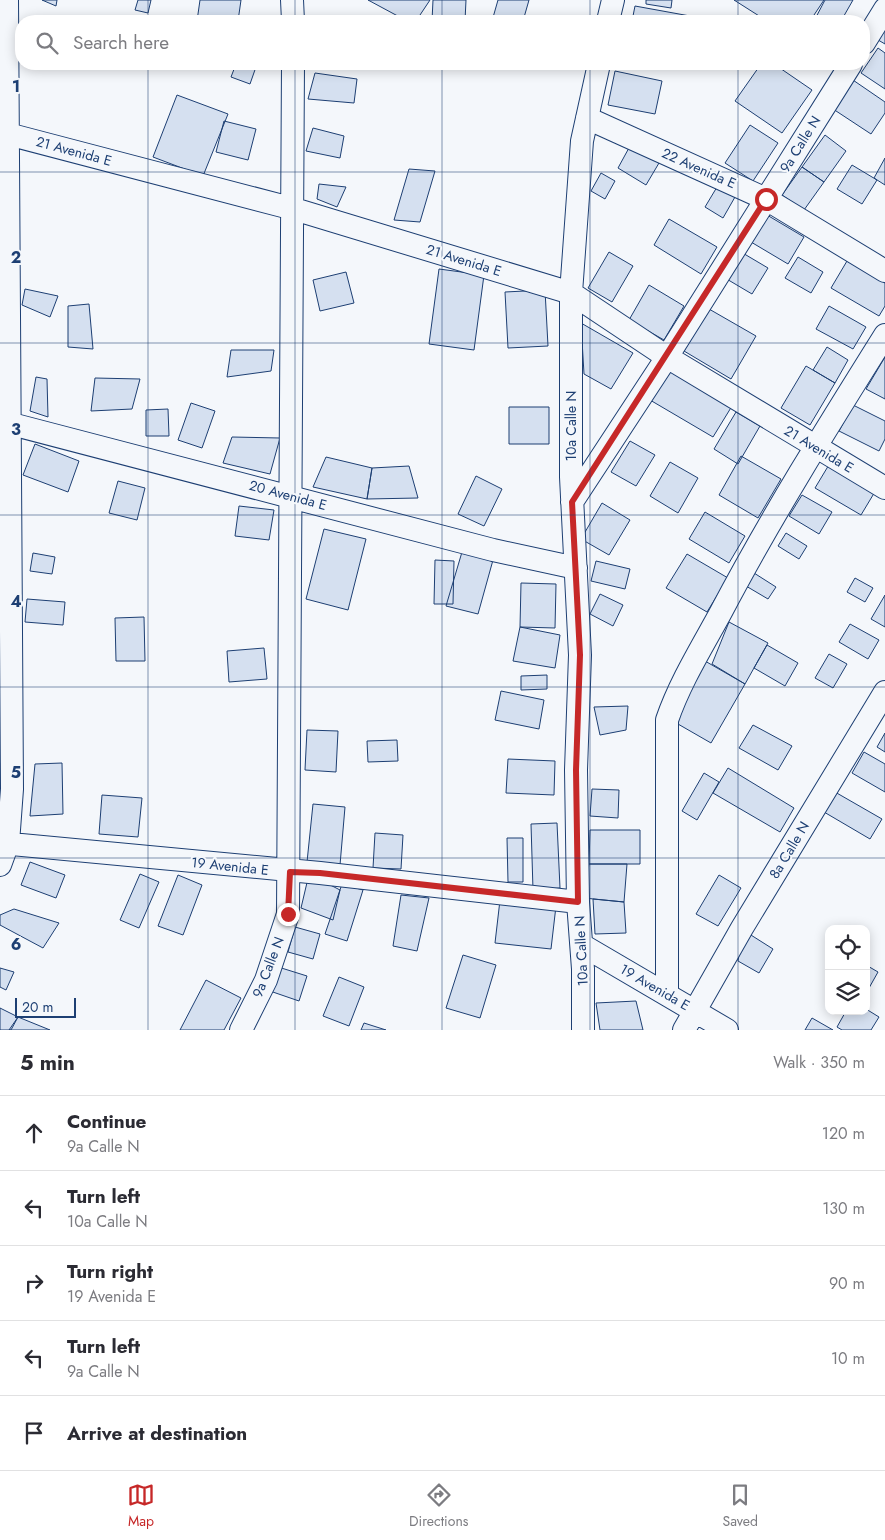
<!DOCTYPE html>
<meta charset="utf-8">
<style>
:root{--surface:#fff;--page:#f2f2f3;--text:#2b2b33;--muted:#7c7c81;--line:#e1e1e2;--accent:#c62828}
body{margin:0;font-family:Jost,sans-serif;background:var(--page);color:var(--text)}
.controls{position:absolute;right:15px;bottom:15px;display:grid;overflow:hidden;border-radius:10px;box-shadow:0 2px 12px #0003}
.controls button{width:45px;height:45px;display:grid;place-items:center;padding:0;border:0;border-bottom:1px solid var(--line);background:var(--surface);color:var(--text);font:25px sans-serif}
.scale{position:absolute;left:15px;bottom:12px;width:61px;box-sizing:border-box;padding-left:5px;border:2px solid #1d3f73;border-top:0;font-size:14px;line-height:18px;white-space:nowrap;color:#1d3f73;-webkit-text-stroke:4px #f4f7fb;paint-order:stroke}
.stop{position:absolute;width:15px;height:15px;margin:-11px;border:4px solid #c62828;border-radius:50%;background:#fff}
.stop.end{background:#c62828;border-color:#fff;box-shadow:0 1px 5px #0008}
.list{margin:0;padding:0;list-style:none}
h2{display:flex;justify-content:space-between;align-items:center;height:65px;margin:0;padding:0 20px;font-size:21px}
h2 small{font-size:16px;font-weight:400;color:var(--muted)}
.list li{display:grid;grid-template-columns:32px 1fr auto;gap:15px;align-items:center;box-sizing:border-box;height:75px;padding:0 20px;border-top:1px solid var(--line)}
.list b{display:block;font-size:19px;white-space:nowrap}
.list p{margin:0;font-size:16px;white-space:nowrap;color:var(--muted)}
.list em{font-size:16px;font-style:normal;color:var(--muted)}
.icon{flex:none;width:28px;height:28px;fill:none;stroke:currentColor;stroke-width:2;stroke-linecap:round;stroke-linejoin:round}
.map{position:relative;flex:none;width:885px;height:1030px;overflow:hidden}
.search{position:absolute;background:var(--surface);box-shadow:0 2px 12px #0003;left:15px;right:15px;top:15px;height:55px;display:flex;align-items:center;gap:12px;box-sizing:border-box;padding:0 18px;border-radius:20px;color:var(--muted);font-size:19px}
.sheet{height:440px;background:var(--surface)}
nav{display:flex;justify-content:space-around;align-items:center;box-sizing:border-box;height:70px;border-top:1px solid var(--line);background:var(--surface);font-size:14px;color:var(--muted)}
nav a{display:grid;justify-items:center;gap:2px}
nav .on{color:var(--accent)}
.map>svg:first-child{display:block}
.building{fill:#d5e0f0;stroke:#1d3f73}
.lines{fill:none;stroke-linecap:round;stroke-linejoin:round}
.minor-casing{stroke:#1d3f73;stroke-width:24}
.minor{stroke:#f4f7fb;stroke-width:22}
.route{stroke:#c62828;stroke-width:6}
.grid{fill:none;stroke:#1d3f73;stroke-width:1;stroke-opacity:0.55}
.labels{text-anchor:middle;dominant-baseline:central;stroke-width:4;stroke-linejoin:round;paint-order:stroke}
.street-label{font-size:14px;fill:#1d3f73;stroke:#f4f7fb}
.grid-label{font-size:16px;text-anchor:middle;font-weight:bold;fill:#1d3f73;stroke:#f4f7fb;stroke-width:4;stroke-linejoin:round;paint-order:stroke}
</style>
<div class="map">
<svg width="885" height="1030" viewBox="0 0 885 1030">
<rect width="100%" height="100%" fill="#f4f7fb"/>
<path class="building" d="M42,0H57L56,6Z
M138,0H151L148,13L135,10Z
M200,0H241L238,21H197Z
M368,0H430L416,21H407Z
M433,0H466L465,21H432Z
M498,0H529L523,21H492Z
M646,0H672L671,8L646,4Z
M734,0H824L810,21H767Z
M825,0H853L841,21H814Z
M635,6L690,16L689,21H632Z
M885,19V44L873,37Z
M878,48L885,53V89L861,73Z
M92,64H115V68H92Z
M236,64H257L250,84L231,77Z
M313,64H353L352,68Z
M761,64H774L812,90L782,133L735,101Z
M615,71L662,81L655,114L608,105Z
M315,73L357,79L354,103L308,99Z
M850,78L885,102V113L871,134L830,107Z
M177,95L228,114L203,176L153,157Z
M224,121L256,129L248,160L216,152Z
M750,125L778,143L753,181L725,163Z
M313,128L344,136L340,158L306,151Z
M825,135L846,151L824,182L802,167Z
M630,146L659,163L646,185L618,168Z
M885,158V185L874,178Z
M852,165L877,180L862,204L837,189Z
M802,167L824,182L804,210L782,195Z
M409,169L435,171L420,222L394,220Z
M601,173L615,181L605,199L591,191Z
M319,184L346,187L337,207L317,199Z
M717,187L735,197L723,218L705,207Z
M767,215L804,237L788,264L751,242Z
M669,219L717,247L701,274L654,245Z
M609,252L633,266L612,302L588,288Z
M741,252L768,268L752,294L725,278Z
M798,257L823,272L811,293L785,278Z
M847,261L885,283V306L879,316L831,288Z
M439,269L484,275L474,350L429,344Z
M346,272L354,303L320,311L313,280Z
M649,285L684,306L664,340L629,320Z
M25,289L58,296L50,317L22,305Z
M545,290L548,346L508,348L505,292Z
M89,304L93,349L68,347V306Z
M829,306L866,327L853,349L816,329Z
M709,309L756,336L731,379L684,351Z
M581,323L633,353L611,389L584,374Z
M827,347L848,360L835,383L813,370Z
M231,350H274L271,371L227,377Z
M885,357V399L866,389Z
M806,366L835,383L810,425L781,408Z
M668,369L732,406L713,437L650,400Z
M36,377L47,379L48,417L30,411Z
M95,378L140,379L132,409L91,411Z
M191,403L215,411L202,448L178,440Z
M853,405L885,421V439L879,451L839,431Z
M509,407H549V444H509Z
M168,409L169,436H146V410Z
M736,412L760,426L738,464L714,449Z
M232,437L280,438L270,474L223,463Z
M630,441L655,455L636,486L611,472Z
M35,444L79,461L68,492L23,475Z
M741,456L781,479L758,518L719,495Z
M326,457L372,468L367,499L313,487Z
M670,462L698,478L678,513L650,496Z
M830,463L876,490L861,515L815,488Z
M409,466L418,498L367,499L372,468Z
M476,476L502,489L484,526L458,514Z
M118,481L145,488L137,520L109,513Z
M802,495L832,512L819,534L789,516Z
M602,503L630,520L609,555L581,539Z
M239,506L274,510L269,540L235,536Z
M705,512L745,536L729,563L689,539Z
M324,529L366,539L348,610L306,599Z
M786,533L807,546L799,559L778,546Z
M462,552L493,560L478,614L446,606Z
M33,553L55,557L52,574L30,571Z
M687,554L728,578L707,612L666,588Z
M435,560L454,561L453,604H434Z
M596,561L630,569L625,589L591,581Z
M754,573L776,587L768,599L746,586Z
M855,578L873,588L865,602L847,592Z
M521,583L556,584L555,628L520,627Z
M600,594L623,605L613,626L590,614Z
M885,595V627L871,619Z
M27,599L65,602L63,625L25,622Z
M144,617L145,661H116L115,618Z
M729,622L768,643L745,684L712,664Z
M850,624L879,640L868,659L839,642Z
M520,627L560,635L555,668L513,661Z
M767,645L798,663L785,686L754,668Z
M264,648L267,679L229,682L227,651Z
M829,654L847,664L833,688L815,678Z
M705,661L745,684L711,743L671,720Z
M547,675V689L521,690V676Z
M501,691L544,700L539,729L495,720Z
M628,706L626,730L600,735L594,707Z
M753,725L792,746L778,770L739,748Z
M307,730L338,731L336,772L305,770Z
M885,733V752L877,747Z
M397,740L398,761L368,762L367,741Z
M864,752L885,764V792L852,773Z
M508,759L555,761L554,795L506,793Z
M62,763L63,814L30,816L35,764Z
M728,768L794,808L780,832L713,793Z
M704,773L719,782L697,820L682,811Z
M592,789L619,790L618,818L590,816Z
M835,792L882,819L870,839L824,812Z
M102,795L142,798L138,837L99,834Z
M313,804L345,807L340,865L307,862Z
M557,823L560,888L533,890L531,824Z
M590,830H640V864H589Z
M375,833L403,835L401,869L373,868Z
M507,838H523V882H508Z
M30,862L65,875L56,898L21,885Z
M589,864H627L624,902L584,898Z
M140,874L159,882L139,928L120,920Z
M309,874L340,890L333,920L301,908Z
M178,875L202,885L183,935L158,926Z
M719,875L741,888L718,926L696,914Z
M342,884L363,890L347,941L325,934Z
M401,895L429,898L417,951L393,946Z
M593,899L624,902L626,933L595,934Z
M500,900L556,906L551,949L495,943Z
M14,909L59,923L43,948L0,925V915Z
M295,927L320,934L313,959L288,952Z
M743,930L773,949L759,973L738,961Z
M463,955L496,965L480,1018L446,1008Z
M866,965L878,972L869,988L866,986Z
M275,966L307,976L299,1001L267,990Z
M0,968L14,972L6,990L0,987Z
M339,977L364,987L349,1026L323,1016Z
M206,980L241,998L224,1030H180Z
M636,1001L643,1030H600L596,1003Z
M0,1008L18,1017L11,1030H0Z
M866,1009L879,1017L871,1030H842L837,1027L846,1011H866Z
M18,1017L50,1030H9Z
M812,1018L833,1030H805Z
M364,1023L386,1030H361Z"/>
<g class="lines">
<g class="minor-casing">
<path id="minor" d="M292,0L293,21
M608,21L613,0
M864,43L885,9
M587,118L766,199L885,271
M0,132L294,209L571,293L667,357L885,488
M0,421L493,550L576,568
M572,502L667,357L851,64
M0,843L320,873L578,902
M0,865L8,843L12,789L7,0
M582,945L727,1030
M667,994V720C680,682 702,647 721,612C771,517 828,426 885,335
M241,1030L266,980L288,914L293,64
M583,1030V969L578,902L576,770L580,655L571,477V293L582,141L599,64
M684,1030L742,928L885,692"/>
</g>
<use href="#minor" class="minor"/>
</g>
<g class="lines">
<path class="route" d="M288,914L290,872L320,873L578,902L576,770L580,655L572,502L766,199"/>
</g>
<path class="grid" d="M148,0V21M295,0V21M442,0V21M590,0V21M738,0V21M148,64V1030M295,64V1030M442,64V1030M590,64V1030M738,64V1030M0,172H885M0,343H885M0,515H885M0,687H885M0,858H885"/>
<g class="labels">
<g class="street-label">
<text transform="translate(800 144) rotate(-58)">9a Calle N</text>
<text transform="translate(74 151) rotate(15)">21 Avenida E</text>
<text transform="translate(699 168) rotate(24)">22 Avenida E</text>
<text transform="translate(464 260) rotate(17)">21 Avenida E</text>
<text transform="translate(571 426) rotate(-90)">10a Calle N</text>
<text transform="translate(819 449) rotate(31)">21 Avenida E</text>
<text transform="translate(288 495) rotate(15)">20 Avenida E</text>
<text transform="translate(789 850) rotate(-59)">8a Calle N</text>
<text transform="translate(230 866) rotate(6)">19 Avenida E</text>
<text transform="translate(581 951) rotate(-93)">10a Calle N</text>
<text transform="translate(268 967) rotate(-69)">9a Calle N</text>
<text transform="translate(655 987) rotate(30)">19 Avenida E</text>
</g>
</g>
<g class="grid-label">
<text x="16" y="92">1</text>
<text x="16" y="263">2</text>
<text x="16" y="435">3</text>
<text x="16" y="607">4</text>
<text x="16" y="778">5</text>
<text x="16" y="950">6</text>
</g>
</svg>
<div class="controls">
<button><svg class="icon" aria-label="locate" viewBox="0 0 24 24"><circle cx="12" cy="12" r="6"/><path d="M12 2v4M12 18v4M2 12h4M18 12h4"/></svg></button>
<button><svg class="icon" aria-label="layers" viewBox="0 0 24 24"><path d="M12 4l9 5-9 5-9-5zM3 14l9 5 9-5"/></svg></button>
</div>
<div class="scale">20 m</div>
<div class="stop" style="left:766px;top:199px"></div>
<div class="stop end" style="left:288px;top:914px"></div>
<div class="search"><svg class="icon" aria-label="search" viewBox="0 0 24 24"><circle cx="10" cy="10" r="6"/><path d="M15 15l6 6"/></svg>Search here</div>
</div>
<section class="sheet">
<h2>5 min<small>Walk · 350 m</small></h2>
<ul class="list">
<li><svg class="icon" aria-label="ahead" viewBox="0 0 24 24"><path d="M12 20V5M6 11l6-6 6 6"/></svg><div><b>Continue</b><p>9a Calle N</p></div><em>120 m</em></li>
<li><svg class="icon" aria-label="left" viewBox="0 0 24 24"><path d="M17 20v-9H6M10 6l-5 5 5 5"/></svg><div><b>Turn left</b><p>10a Calle N</p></div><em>130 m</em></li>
<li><svg class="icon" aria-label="right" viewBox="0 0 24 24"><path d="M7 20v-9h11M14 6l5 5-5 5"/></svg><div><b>Turn right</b><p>19 Avenida E</p></div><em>90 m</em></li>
<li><svg class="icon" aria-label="left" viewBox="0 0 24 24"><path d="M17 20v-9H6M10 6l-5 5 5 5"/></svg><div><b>Turn left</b><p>9a Calle N</p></div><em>10 m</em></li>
<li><svg class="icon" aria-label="arrive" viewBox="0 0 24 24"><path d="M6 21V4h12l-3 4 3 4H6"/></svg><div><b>Arrive at destination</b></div></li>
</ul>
</section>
<nav>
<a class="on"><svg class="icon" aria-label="map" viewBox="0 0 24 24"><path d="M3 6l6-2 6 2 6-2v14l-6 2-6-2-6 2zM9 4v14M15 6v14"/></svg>Map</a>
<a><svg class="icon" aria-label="directions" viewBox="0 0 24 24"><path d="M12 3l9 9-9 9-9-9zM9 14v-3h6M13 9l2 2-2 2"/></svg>Directions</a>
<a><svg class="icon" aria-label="saved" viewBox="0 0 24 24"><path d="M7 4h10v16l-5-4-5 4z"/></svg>Saved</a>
</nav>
